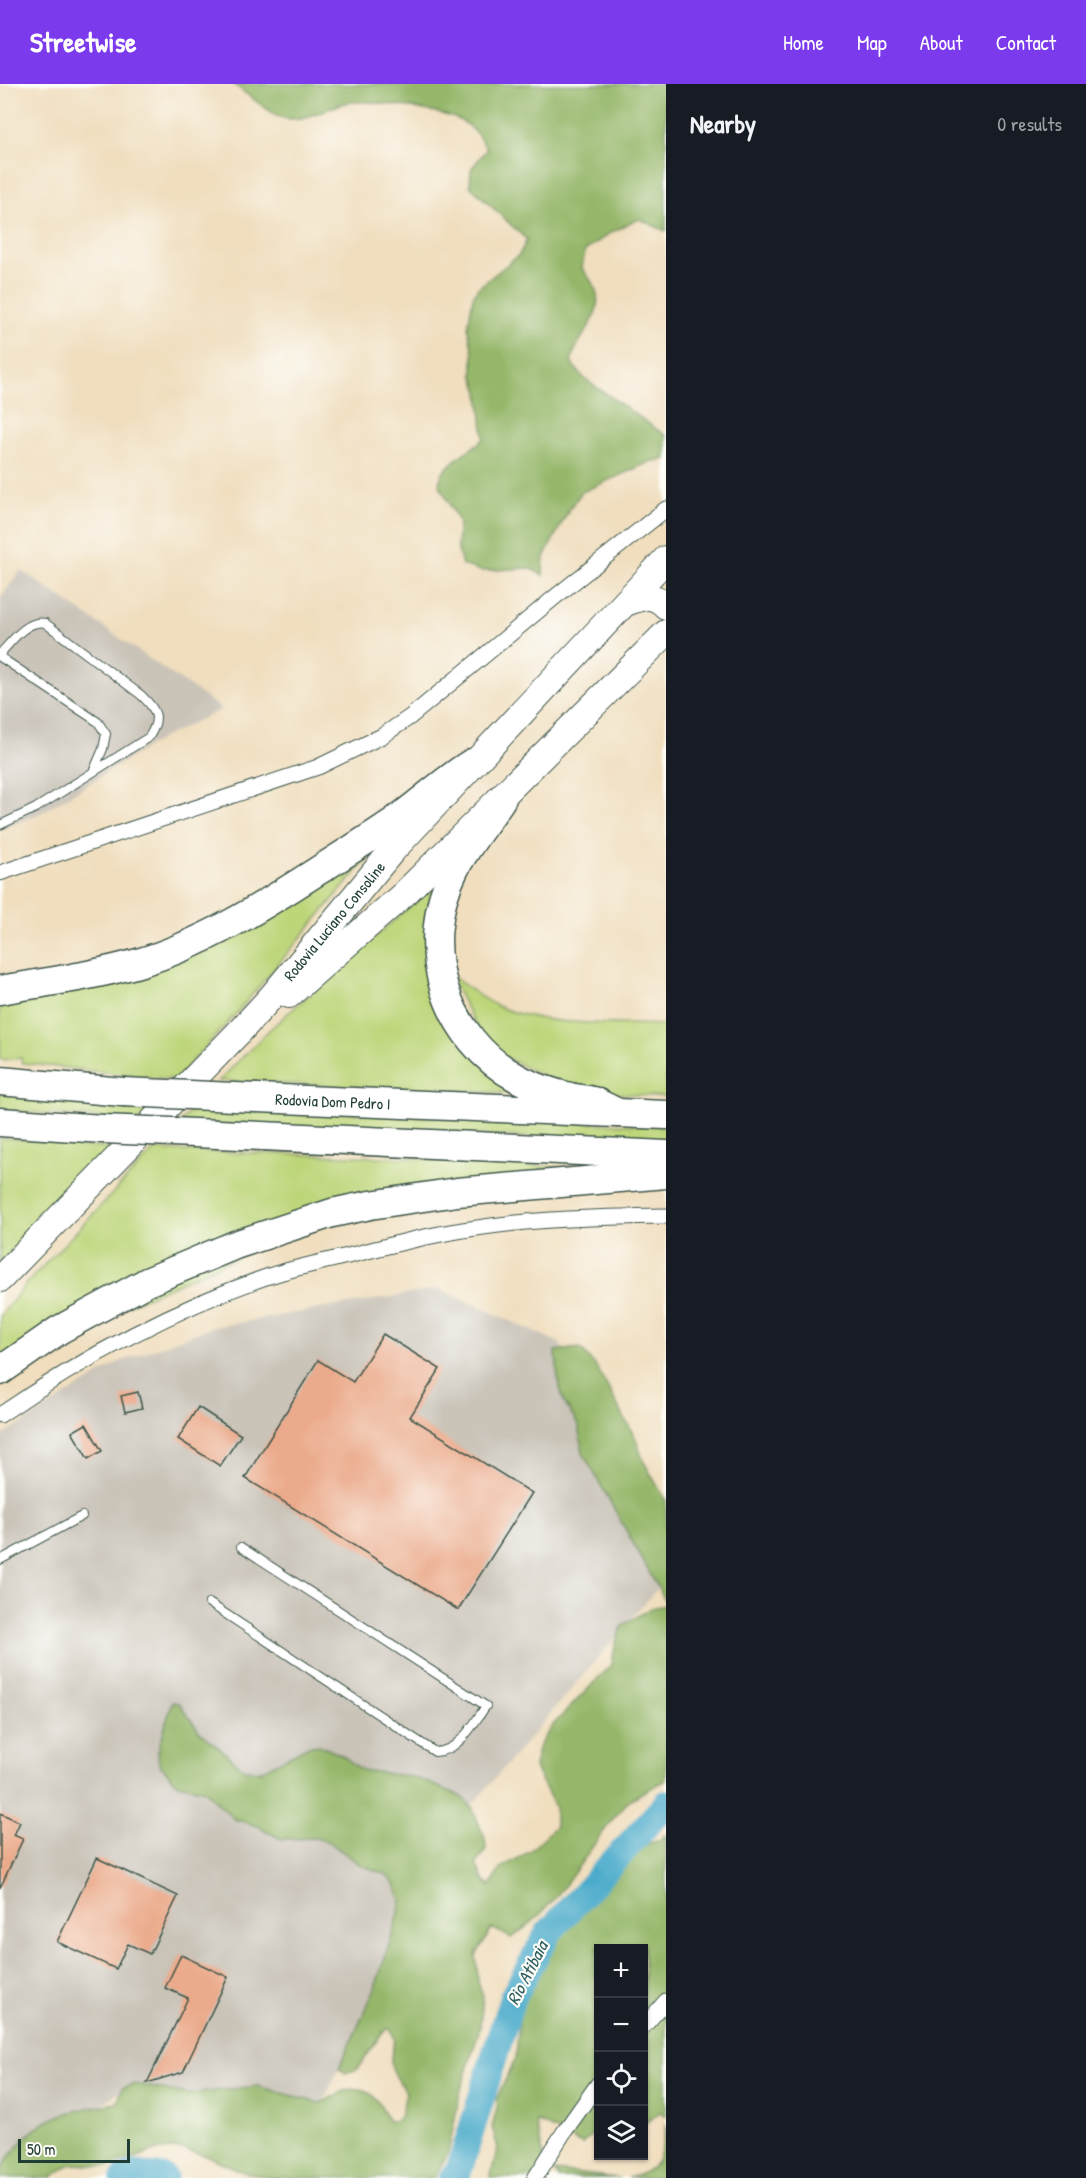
<!DOCTYPE html>
<meta charset="utf-8">
<style>
:root{--surface:#171b24;--page:#242831;--text:#f1f3f6;--muted:#9ea1a6;--line:#363941;--accent:#7c3aed}
body{margin:0;font-family:"Patrick Hand",sans-serif;background:var(--page);color:var(--text)}
.controls{position:absolute;right:18px;bottom:18px;display:grid;overflow:hidden;border-radius:0px;box-shadow:0 2px 4px #0004}
.controls button{width:54px;height:54px;display:grid;place-items:center;padding:0;border:0;border-bottom:2px solid var(--line);background:var(--surface);color:var(--text);font:30px sans-serif}
.scale{position:absolute;left:18px;bottom:15px;width:112px;box-sizing:border-box;padding-left:6px;border:3px solid #1f3d34;border-top:0;font-size:16px;line-height:21px;white-space:nowrap;color:#1f3d34;-webkit-text-stroke:4px #fdfcf7;paint-order:stroke}
.list{margin:0;padding:0;list-style:none}
h2{display:flex;justify-content:space-between;align-items:center;height:78px;margin:0;padding:0 24px;font-size:26px}
h2 small{font-size:20px;font-weight:400;color:var(--muted)}
.icon{flex:none;width:33px;height:33px;fill:none;stroke:currentColor;stroke-width:2;stroke-linecap:round;stroke-linejoin:round}
.map{position:relative;flex:none;width:666px;height:2094px;overflow:hidden}
header{display:flex;align-items:center;gap:36px;box-sizing:border-box;height:84px;padding:0 30px;background:var(--accent);color:#fff}
header strong{font-size:28px}
nav{display:flex;gap:33px;margin-inline-start:auto;font-size:21px}
main{display:flex}
aside{flex:1;background:var(--surface)}
.map>svg:first-child{display:block}
.industrial{fill:#c9c3b8}
.green{fill:#bed67a;stroke:#6e8a57;stroke-width:1.5}
.forest{fill:#96b76a;stroke:#5a7a4f;stroke-width:1.5}
.lines{fill:none;stroke-linecap:round;stroke-linejoin:round}
.river{stroke:#4cabcb;stroke-width:27}
.building{fill:#ebaa8b}
.service-casing{stroke:#3e5549;stroke-width:10}
.minor-casing{stroke:#3e5549;stroke-width:17}
.trunk-casing{stroke:#3e5549;stroke-width:28}
.motorway-casing{stroke:#3e5549;stroke-width:31}
.service{stroke:#fff;stroke-width:8}
.minor{stroke:#fff;stroke-width:15}
.trunk{stroke:#fff;stroke-width:26}
.motorway{stroke:#fff;stroke-width:28}
.motorway-bridge-casing{stroke:#3e5549;stroke-width:31;stroke-linecap:butt}
.motorway-bridge{stroke:#fff;stroke-width:28}
.labels{text-anchor:middle;dominant-baseline:central;stroke-width:4.5;stroke-linejoin:round;paint-order:stroke}
.street-label{font-size:16px;fill:#1f3d34;stroke:#fdfcf7}
.water-label{font-size:18px;font-style:italic;fill:#2c5e61;stroke:#fdfcf7}
</style>
<header>
<strong>Streetwise</strong>
<nav><a>Home</a><a>Map</a><a>About</a><a>Contact</a></nav>
</header>
<main>
<div class="map">
<svg width="666" height="2094" viewBox="0 0 666 2094">
<rect width="100%" height="100%" fill="#fdfcf7"/>
<filter id="ink" filterUnits="userSpaceOnUse"><feTurbulence type="fractalNoise" baseFrequency=".0167" numOctaves="2"/><feDisplacementMap in="SourceGraphic" scale="12" xChannelSelector="R" yChannelSelector="G"/><feConvolveMatrix kernelMatrix="1 2 1 2 8 2 1 2 1" color-interpolation-filters="sRGB"/></filter>
<filter id="wash" filterUnits="userSpaceOnUse"><feTurbulence type="fractalNoise" baseFrequency=".008" numOctaves="4" result="noise"/><feDisplacementMap in="SourceGraphic" scale="24" xChannelSelector="R" yChannelSelector="G"/><feGaussianBlur stdDeviation="1.35" result="paint"/><feColorMatrix in="noise" values="0 0 0 0 0 0 0 0 0 0 0 0 0 0 0 0 0 1.4 0 .05"/><feComposite in="paint" operator="in"/></filter>
<g filter="url(#wash)">
<rect width="100%" height="100%" fill="#f0debe"/>
<path class="industrial" d="M21,486L222,625L164,653L41,729L0,746V514Z
M439,1205L560,1259L666,1454V1494L457,1739L323,2018L117,2009L7,2094H0V1353L119,1278L212,1243Z"/>
<path class="green" d="M375,766L235,931L175,996L22,979L21,974L0,976V918L96,902Z
M433,802L439,803L435,896L530,1010L219,997L269,946Z
M447,888C463,900 478,913 497,922C543,943 615,939 666,941V1013L571,1006L489,965Z
M0,1006L152,1022L139,1037L0,1026Z
M194,1023L666,1042V1059L180,1039Z
M0,1054L78,1059L79,1063L115,1064L0,1179Z
M154,1066L412,1074L584,1085L375,1112L0,1278V1232L27,1199Z"/>
<path class="forest" d="M233,0H666V147L639,135L610,149L585,167L582,184C586,190 592,197 595,204C607,233 574,254 571,279L585,295L666,352V375L652,377L582,408L570,424L544,473L543,491L529,484L481,487L462,481L457,462L459,438L439,400C441,380 470,367 484,355L479,308L473,290V269L468,244L473,212L478,204L519,171L527,156L470,102L471,85L487,65C480,54 475,45 463,38C445,27 365,14 345,19C326,24 303,39 283,34C273,32 243,7 233,0Z
M580,1264L597,1284L636,1355L643,1376L666,1417V1518L583,1369L578,1341L564,1318L558,1297L556,1267Z
M666,1521V1696C653,1704 633,1711 623,1723C584,1767 562,1821 511,1854L492,1844L476,1871L478,1896L483,1913L480,1943L460,2009L448,2069L434,2094H272L246,2089L207,2072L181,2065L158,2066L109,2082L71,2080L53,2092L52,2094H0C1,2083 8,2074 15,2066C43,2029 75,2026 117,2019L122,2004L135,2000L188,2010L257,2002L319,2019C329,2017 335,2010 344,2007C372,1998 377,2017 389,2037H396L401,2031L406,2009C393,1987 386,1982 395,1956L391,1946L387,1945L382,1949L358,1985L345,1989L339,1984L374,1907L398,1833L401,1815L396,1802L386,1790L361,1781L329,1758L315,1754L281,1755L258,1742L234,1735L205,1706L178,1700L160,1681L157,1671L172,1618L179,1619L199,1647L244,1685L259,1688L307,1663L319,1661L341,1671L362,1686L413,1693L459,1711L472,1723L485,1755L486,1765L476,1780L484,1797L490,1802L501,1784L529,1768L555,1743V1723L535,1684L538,1664L552,1642L611,1581L617,1554L623,1541L651,1524Z
M666,1750V2032L660,2028L644,2040V1864H598V2045L582,2060L536,2037C538,2057 548,2074 542,2094H490L498,2064L492,2043L498,2020L496,2015L516,1974L519,1935L526,1903L536,1883L568,1835L597,1799L646,1760L660,1756Z
M666,2039V2094H627C661,2087 662,2070 666,2039Z
M554,2087L620,2094H559Z"/>
<g class="lines">
<path class="river" d="M124,2094L134,2090L164,2094
M452,2094L459,2086L512,1915L548,1849L666,1720"/>
</g>
<g id="blocks">
<path class="building" d="M383,1250L440,1285L410,1333L532,1409L458,1526L245,1394L318,1276L353,1298Z
M138,1308L142,1324L125,1328L121,1312Z
M198,1323L241,1351L220,1382L178,1355Z
M86,1340L102,1367L88,1375L72,1348Z
M0,1729L20,1738L14,1751L23,1755L0,1804Z
M97,1774L178,1812L150,1870L128,1860L116,1885L57,1858Z
M181,1871L228,1893L183,1988L147,1999L188,1914L165,1904Z"/>
</g>
</g>
<g filter="url(#ink)">
<use href="#blocks" fill-opacity="0" stroke="#3e5549" stroke-width="1.5"/>
<g class="lines">
<g class="service-casing">
<path id="service" d="M0,570C11,558 27,535 45,539L141,611C157,626 161,634 149,653L36,724L0,741
M0,573L98,638L106,650L103,665L93,688
M0,1476L82,1432
M209,1519L435,1668C460,1667 473,1640 486,1622L241,1463"/>
</g>
<g class="minor-casing">
<path id="minor" d="M0,789L318,683L382,652L410,633L555,513L666,425
M0,1331C83,1274 173,1225 269,1192C294,1184 322,1178 348,1172C386,1162 424,1152 463,1146C529,1135 599,1133 666,1132
M644,1942L666,1917
M535,2094L564,2048L598,2000"/>
</g>
<g class="trunk-casing">
<g id="trunk">
<path d="M626,519C642,513 652,508 666,522"/>
<path d="M289,911L405,809L666,549"/>
<path id="s1" d="M0,1195L240,947L273,911L392,767L666,475"/>
</g>
</g>
<g class="motorway-casing">
<g id="motorway">
<path d="M502,714C487,738 467,761 454,786C416,862 444,955 519,995C534,1003 553,1009 570,1013C577,1015 585,1015 593,1017C601,1020 609,1025 618,1029"/>
<path d="M0,906C46,898 93,892 138,879C203,860 260,824 316,788C341,772 367,756 392,739C420,720 444,696 472,679"/>
<path d="M0,997L123,1008"/>
<path id="s2" d="M257,1014L666,1031"/>
<path d="M0,1038L103,1045"/>
<path d="M218,1050L666,1071"/>
<path d="M0,1287L59,1246L147,1198L235,1161L332,1129L370,1121L457,1108L666,1090"/>
</g>
</g>
<use href="#service" class="service"/>
<use href="#minor" class="minor"/>
<use href="#trunk" class="trunk"/>
<use href="#motorway" class="motorway"/>
<g class="motorway-bridge-casing">
<path id="motorway-bridge" d="M123,1008L257,1014
M103,1045L218,1050"/>
</g>
<use href="#motorway-bridge" class="motorway-bridge"/>
</g>
</g>
<g class="labels">
<g class="street-label">
<text stroke="none"><textPath href="#s1" startOffset="490">Rodovia Luciano Consoline</textPath></text>
<text stroke="none"><textPath href="#s2" startOffset="76">Rodovia Dom Pedro I</textPath></text>
</g>
<g class="water-label">
<text transform="translate(527 1889) rotate(-63)">Rio Atibaia</text>
</g>
</g>
</svg>
<div class="controls">
<button>+</button>
<button>−</button>
<button><svg class="icon" aria-label="locate" viewBox="0 0 24 24"><circle cx="12" cy="12" r="6"/><path d="M12 2v4M12 18v4M2 12h4M18 12h4"/></svg></button>
<button><svg class="icon" aria-label="layers" viewBox="0 0 24 24"><path d="M12 4l9 5-9 5-9-5zM3 14l9 5 9-5"/></svg></button>
</div>
<div class="scale">50 m</div>
</div>
<aside>
<h2>Nearby<small>0 results</small></h2>
<ul class="list">
</ul>
</aside>
</main>
